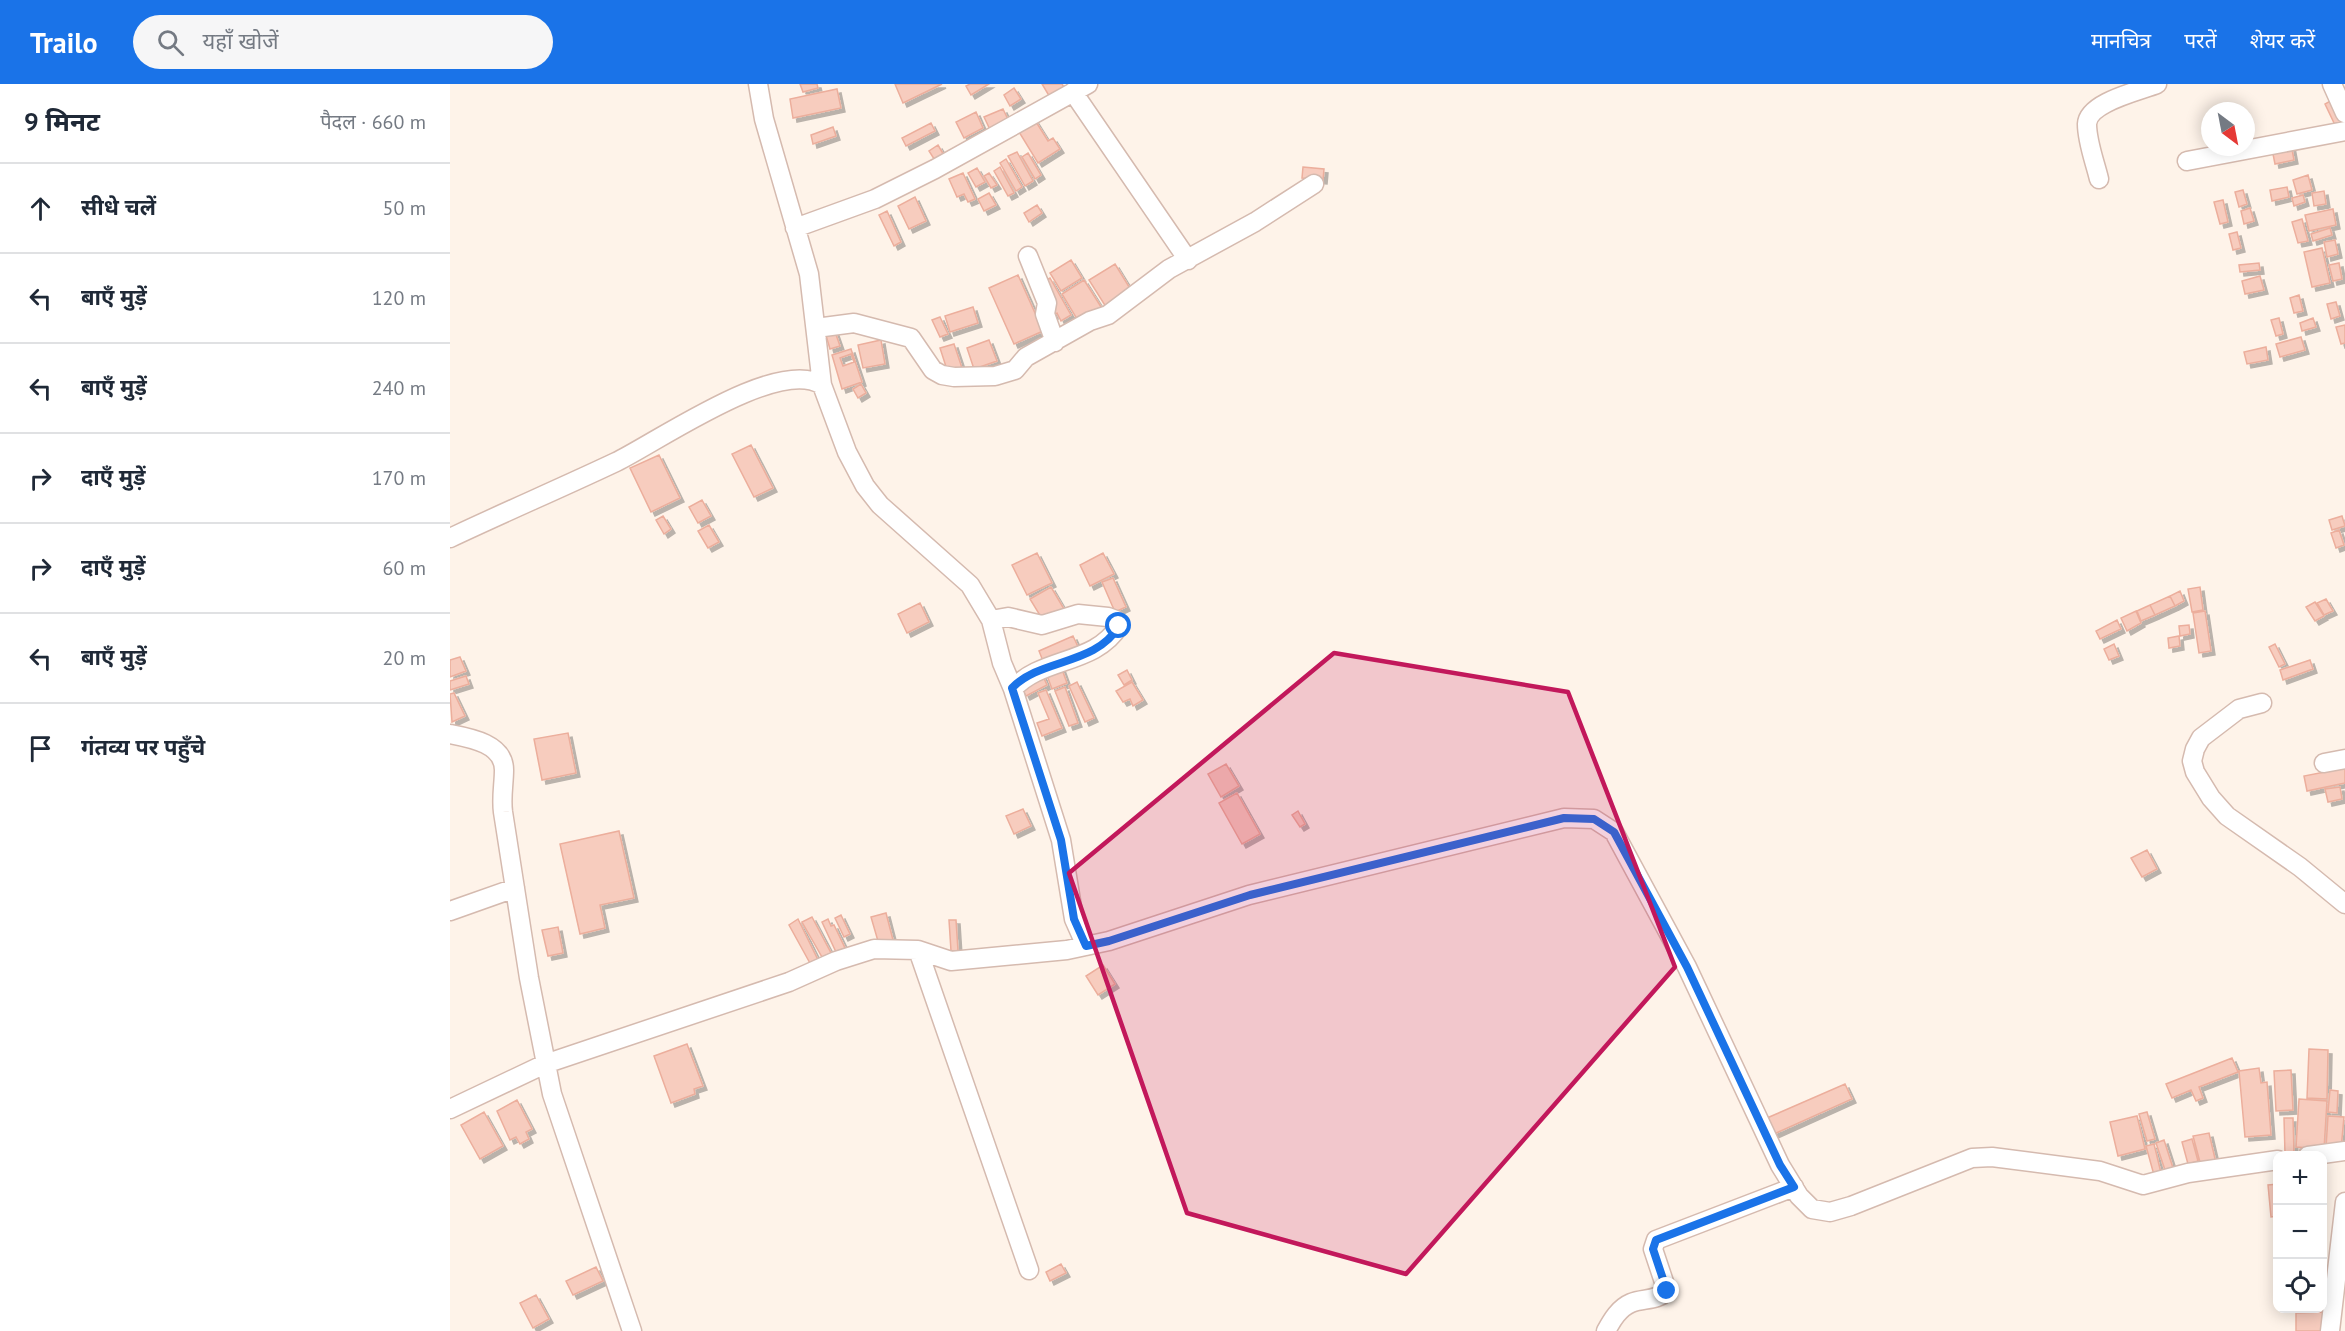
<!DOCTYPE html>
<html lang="hi">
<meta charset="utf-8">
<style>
:root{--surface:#fff;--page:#f6f6f7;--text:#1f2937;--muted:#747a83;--line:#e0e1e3;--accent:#1a73e8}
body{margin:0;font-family:"PT Sans","Noto Sans Devanagari",sans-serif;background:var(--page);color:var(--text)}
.controls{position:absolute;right:18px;bottom:18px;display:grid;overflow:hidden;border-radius:12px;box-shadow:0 3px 15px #0003}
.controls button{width:54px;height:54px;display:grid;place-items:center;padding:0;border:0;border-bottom:2px solid var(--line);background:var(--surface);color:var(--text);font:30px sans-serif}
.compass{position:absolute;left:1751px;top:18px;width:54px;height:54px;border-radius:50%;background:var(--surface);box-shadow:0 3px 15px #0003;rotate:148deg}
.stop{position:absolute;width:18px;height:18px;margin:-14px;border:4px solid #1a73e8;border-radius:50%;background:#fff}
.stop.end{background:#1a73e8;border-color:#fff;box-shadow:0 2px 6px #0008}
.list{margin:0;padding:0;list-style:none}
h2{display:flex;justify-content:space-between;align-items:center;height:78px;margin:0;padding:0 24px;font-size:26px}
h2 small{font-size:20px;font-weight:400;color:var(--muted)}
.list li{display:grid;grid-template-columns:39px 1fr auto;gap:18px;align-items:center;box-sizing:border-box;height:90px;padding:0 24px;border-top:2px solid var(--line)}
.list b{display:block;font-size:22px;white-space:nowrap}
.list em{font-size:20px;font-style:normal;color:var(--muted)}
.icon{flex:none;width:33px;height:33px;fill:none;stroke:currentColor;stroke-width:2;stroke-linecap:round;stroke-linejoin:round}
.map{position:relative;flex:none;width:1895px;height:1247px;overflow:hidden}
header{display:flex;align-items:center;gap:36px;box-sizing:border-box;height:84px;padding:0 30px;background:var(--accent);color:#fff}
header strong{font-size:28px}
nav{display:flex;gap:33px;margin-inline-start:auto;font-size:21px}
.search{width:420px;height:54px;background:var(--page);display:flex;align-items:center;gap:15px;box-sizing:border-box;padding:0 21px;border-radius:33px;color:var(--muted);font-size:22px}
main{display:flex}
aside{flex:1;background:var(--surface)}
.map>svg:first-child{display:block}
.building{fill:#f7ccbe;stroke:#ecae9c;stroke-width:1.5;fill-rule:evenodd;filter:url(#shadow)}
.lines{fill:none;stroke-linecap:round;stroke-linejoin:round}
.minor-casing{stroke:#d5baaf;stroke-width:21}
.minor{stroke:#fff;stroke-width:18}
.route{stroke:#1a73e8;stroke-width:8}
.marked{fill:#c2185b;fill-opacity:0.2;stroke:#c2185b;stroke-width:4.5;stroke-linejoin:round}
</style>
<header>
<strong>Trailo</strong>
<div class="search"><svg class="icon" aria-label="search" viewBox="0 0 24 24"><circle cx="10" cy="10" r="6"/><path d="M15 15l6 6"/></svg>यहाँ खोजें</div>
<nav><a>मानचित्र</a><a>परतें</a><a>शेयर करें</a></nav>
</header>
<main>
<aside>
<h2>9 मिनट<small>पैदल · 660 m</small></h2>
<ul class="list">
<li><svg class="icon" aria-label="ahead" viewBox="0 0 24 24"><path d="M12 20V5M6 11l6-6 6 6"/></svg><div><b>सीधे चलें</b></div><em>50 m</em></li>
<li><svg class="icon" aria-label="left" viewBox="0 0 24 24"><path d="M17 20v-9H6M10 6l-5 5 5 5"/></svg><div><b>बाएँ मुड़ें</b></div><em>120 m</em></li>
<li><svg class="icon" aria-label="left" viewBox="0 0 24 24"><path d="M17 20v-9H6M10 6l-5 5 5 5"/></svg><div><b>बाएँ मुड़ें</b></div><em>240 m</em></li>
<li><svg class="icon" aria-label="right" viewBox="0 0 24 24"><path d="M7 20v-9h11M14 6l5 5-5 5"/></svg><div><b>दाएँ मुड़ें</b></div><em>170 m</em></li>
<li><svg class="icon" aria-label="right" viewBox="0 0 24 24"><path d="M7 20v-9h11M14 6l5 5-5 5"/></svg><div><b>दाएँ मुड़ें</b></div><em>60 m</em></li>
<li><svg class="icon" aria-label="left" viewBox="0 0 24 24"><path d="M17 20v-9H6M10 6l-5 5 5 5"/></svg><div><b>बाएँ मुड़ें</b></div><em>20 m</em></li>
<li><svg class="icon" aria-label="arrive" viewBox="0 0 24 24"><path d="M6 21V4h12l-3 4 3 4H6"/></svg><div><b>गंतव्य पर पहुँचे</b></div></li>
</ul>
</aside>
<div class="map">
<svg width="1895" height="1247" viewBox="0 0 1895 1247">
<defs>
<filter id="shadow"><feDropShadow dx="4" dy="4" stdDeviation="0" flood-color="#0004"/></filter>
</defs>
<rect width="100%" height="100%" fill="#fef3e9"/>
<path class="building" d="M350,0H367L368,4L353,8Z
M445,0H492L453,19Z
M520,0H539L521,11L516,2Z
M592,0H612L616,6L601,15Z
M564,4L571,15L560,22L554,11Z
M387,5L391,24L343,34L340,15Z
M1882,16L1892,38L1885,41L1875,20Z
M553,25L563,46L544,54L534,33Z
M526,28L533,44L514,54L506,38Z
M583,33L598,57L603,54L610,65L588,79L566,43Z
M481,39L485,47L456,62L452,54Z
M383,43L386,52L363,60L361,51Z
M1841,60L1844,76L1825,80L1822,65Z
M488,61L495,73L486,78L479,67Z
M567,68L583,97L575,102L558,72Z
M578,69L591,91L585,95L572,73Z
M556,75L572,103L566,107L550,79Z
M550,83L564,109L558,112L544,87Z
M853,83L874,85L873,96L852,94Z
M527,84L535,98L526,103L518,89Z
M513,89L525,115L518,118L514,110L507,113L499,95Z
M539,89L547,101L541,104L534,92Z
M1858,91L1862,106L1847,110L1843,96Z
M1837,103L1839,113L1822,117L1820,106Z
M1793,106L1797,120L1789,123L1785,108Z
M1874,107L1876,120L1864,122L1862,109Z
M539,109L546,121L534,127L528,115Z
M1853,111L1855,118L1844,122L1842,114Z
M465,113L476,137L459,145L448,122Z
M1773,116L1778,138L1770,140L1764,118Z
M587,121L592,129L579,138L574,129Z
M1800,124L1804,137L1794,140L1791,127Z
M1883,125L1886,141L1859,147L1855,131Z
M437,127L451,158L444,162L429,131Z
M1852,135L1858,157L1848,159L1842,138Z
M1880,144L1882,151L1863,157L1861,150Z
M1787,148L1791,164L1783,166L1779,150Z
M1885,156L1888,170L1877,173L1874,158Z
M1872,164L1880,199L1862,203L1854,168Z
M621,176L632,194L611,207L600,189Z
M1809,179L1810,186L1790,188L1789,181Z
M1889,179L1892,195L1883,197L1879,181Z
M665,180L681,206L656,223L639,196Z
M568,191L593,247L564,260L539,204Z
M1810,192L1814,206L1795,210L1792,197Z
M600,194L621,231L611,237L607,229L604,231L591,199Z
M634,196L653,226L630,240L612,210Z
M1849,211L1853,227L1844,229L1840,214Z
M1886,218L1890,232L1881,235L1877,220Z
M523,223L528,239L500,248L495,232Z
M490,233L498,250L490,253L482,236Z
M1829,234L1833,250L1826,252L1821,236Z
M1863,234L1866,243L1852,247L1850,239Z
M1895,241V259L1891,260L1886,243Z
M384,245L390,262L380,265L375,248Z
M1851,253L1855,266L1830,273L1826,260Z
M431,256L435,280L413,284L408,261Z
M539,256L547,277L524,285L517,264Z
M504,260L513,287L499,292L490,264Z
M1816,263L1818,276L1797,280L1794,268Z
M401,265L412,298L392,305L382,271ZM401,270L404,278L393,282L390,274Z
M411,300L416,309L408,314L403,305Z
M301,361L323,404L304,413L282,370Z
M209,371L230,414L201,428L180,384Z
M252,416L261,432L248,439L239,423Z
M213,432L221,445L214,450L206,436Z
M1892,432L1895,442L1882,446L1879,436Z
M259,441L269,458L258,464L248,447Z
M1889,446L1894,461L1886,464L1881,449Z
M587,469L602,499L577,511L562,481Z
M653,469L664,490L640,502L630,481Z
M663,494L676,523L665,528L652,498Z
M601,503L614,525L594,538L580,515Z
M1750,503L1753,526L1742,528L1738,505Z
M1730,507L1734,517L1725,522L1720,512Z
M1720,512L1725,522L1705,531L1700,521Z
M1876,515L1883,527L1874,531L1867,519Z
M1865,518L1874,532L1865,537L1856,523Z
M470,519L479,538L457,549L448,530Z
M1700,521L1705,531L1691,537L1687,527Z
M1686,527L1691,539L1677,547L1671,534Z
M1755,527L1761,567L1749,569L1743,529Z
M1667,536L1671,545L1650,555L1646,547Z
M1739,541L1740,550L1730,552L1729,542Z
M623,552L630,567L595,582L589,567Z
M1729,552L1730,562L1719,564L1718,554Z
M1664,560L1669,572L1659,576L1654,565Z
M1825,560L1835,580L1829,583L1819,563Z
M10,573L16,587L0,593V576Z
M1860,576L1863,585L1833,596L1830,586Z
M610,580L617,599L602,605L595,586Z
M677,586L682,596L674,601L668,591Z
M591,588L597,601L576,612L569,599Z
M16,592L19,600L0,606V597Z
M627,598L644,634L635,638L619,602Z
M682,598L693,616L683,622L680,615L673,618L666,607Z
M615,603L628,639L619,642L605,607Z
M596,606L612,644L592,652L587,639L599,635L588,609Z
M4,609L15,632L2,638L0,610Z
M118,649L126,689L92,696L84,655Z
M776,680L789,702L771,713L758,690Z
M1895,684V699L1857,707L1854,692Z
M1890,703L1892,715L1878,718L1875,705Z
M787,709L810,750L792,760L769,719Z
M573,725L581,742L564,750L556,732Z
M848,727L855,740L850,743L842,731Z
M169,747L184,814L150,821L155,844L130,850L110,760Z
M1697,766L1707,785L1692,793L1681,774Z
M436,829L444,860L430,864L421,833Z
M391,831L400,850L394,853L385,834Z
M362,833L381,869L372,873L352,838Z
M348,835L368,876L361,881L339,841Z
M378,835L381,842L384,841L395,864L386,868L372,838Z
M499,836H506L508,867H501Z
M108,843L113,869L98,872L92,846Z
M653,881L665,900L648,911L636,892Z
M237,960L253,1002L244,1005L245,1010L221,1019L204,972Z
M1859,965L1878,966L1877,1015L1857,1014Z
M1782,974L1788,988L1749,1003L1753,1014L1746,1017L1741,1006L1722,1014L1716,1000Z
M1809,984L1811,999L1817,998L1821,1051L1795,1053L1789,987Z
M1841,986L1843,1026L1826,1027L1824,987Z
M1395,1000L1402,1015L1324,1050L1317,1034Z
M1880,1006L1888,1007L1887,1029L1878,1028Z
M1849,1015L1877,1017L1874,1065L1846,1063Z
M67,1016L82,1045L76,1048L79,1055L70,1060L66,1053L60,1056L47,1027Z
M34,1028L53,1062L30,1075L11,1041Z
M1697,1028L1705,1055L1697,1057L1689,1030Z
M1687,1032L1695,1065L1668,1072L1660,1038Z
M1878,1032L1894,1033L1891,1065L1876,1064Z
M1834,1034H1843L1844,1069L1835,1070Z
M1759,1049L1766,1079L1751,1082L1743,1052Z
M1742,1055L1748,1077L1738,1080L1732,1058Z
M1714,1056L1723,1084L1715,1086L1706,1059Z
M1704,1060L1711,1089L1704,1091L1696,1062Z
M1828,1100V1132L1821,1133L1818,1101Z
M611,1180L616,1189L600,1197L596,1188Z
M146,1183L153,1197L123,1211L116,1197Z
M86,1211L99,1235L83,1244L70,1219Z
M1875,1228V1247H1846V1229Z"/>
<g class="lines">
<g class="minor-casing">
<path id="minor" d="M308,0L314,35L359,190L372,301
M1882,0L1895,29
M623,8L738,176
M1737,77L1895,47
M1649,95C1645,78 1637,58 1637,40C1638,18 1690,7 1707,0
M345,144L425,115L485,85L638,0
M578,172L597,219L595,230L605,258
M366,244L404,239L461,254L483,286L492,291L504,293L545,292L565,286L576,273L640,237L658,231L719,185L805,138L864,100
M0,454C55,428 111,404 166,378C209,357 328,273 372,301L397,368L415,402L430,421L520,501L541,536L552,579L563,605L611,756L624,835L636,862
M541,536L558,533L592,541L628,530L658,533L666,536L669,542C645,581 591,573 563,605
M1812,619L1789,625L1751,654L1745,665L1742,677L1745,688L1761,714L1777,732L1850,783L1895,820
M0,650C21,654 54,660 54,686C54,700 51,713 53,728L79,894L102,1010L182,1247
M1874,679L1895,675
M0,827L65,804
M468,866L579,1186
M0,1025L95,980L339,898L386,877L424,865L468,866L501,877L617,866L659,857L799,811L1114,734L1144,735L1164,748L1237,883L1330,1081L1349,1112L1362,1125L1380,1128L1401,1122L1522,1074L1542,1073L1650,1087L1693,1101L1738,1089L1828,1076
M1858,1072L1895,1067
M1156,1247C1162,1236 1169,1224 1181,1219C1193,1214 1207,1217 1217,1207L1203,1165L1206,1156L1344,1103
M1880,1247L1895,1118"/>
</g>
<use href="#minor" class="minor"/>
</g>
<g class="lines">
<path class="route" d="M669,542C645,582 591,574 562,604L611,756L624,835L636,862L659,857L800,811L1114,734L1144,735L1164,748L1237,883L1330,1081L1344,1103L1206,1156L1203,1165L1217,1207"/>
</g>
<path class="marked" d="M884,569L1118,608L1225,883L956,1190L737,1129L619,789Z"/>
</svg>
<div class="controls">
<button>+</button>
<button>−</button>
<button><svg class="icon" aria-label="locate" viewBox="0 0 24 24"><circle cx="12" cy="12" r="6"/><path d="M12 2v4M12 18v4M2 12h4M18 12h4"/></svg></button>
</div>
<svg class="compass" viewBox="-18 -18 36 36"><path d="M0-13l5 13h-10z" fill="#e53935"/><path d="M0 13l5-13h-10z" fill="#747a83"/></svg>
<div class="stop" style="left:669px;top:542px"></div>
<div class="stop end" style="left:1217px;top:1207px"></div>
</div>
</main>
